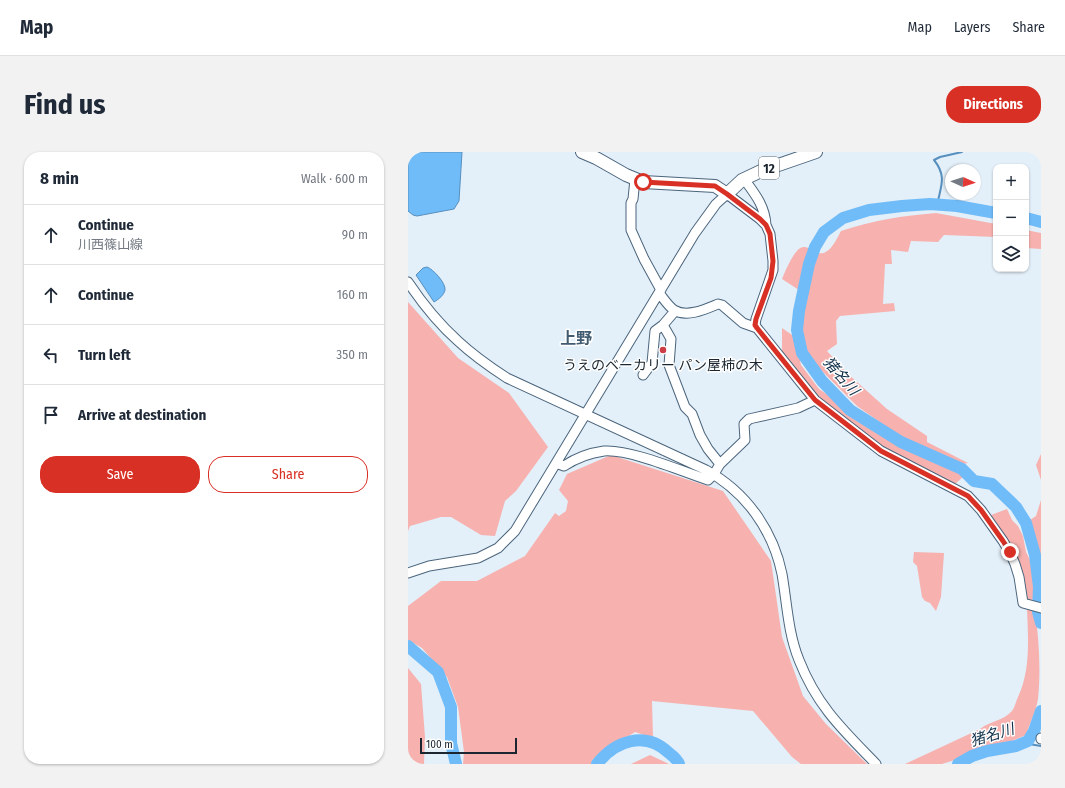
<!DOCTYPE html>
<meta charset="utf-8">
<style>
:root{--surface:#fff;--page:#f2f2f3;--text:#1f2937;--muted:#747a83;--line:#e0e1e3;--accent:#d93025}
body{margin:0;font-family:"Fira Sans Condensed","Noto Sans JP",sans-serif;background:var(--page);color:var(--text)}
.controls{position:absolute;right:12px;top:12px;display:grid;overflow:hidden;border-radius:8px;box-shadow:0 1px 3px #0004}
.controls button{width:36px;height:36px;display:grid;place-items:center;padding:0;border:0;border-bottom:1px solid var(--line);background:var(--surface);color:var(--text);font:20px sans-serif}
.compass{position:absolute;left:537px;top:12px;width:36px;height:36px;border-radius:50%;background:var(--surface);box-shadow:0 1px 3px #0004;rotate:93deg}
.scale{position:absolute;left:12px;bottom:10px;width:97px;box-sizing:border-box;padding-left:4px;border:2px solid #1b2630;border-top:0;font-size:11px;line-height:14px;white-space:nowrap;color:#1b2630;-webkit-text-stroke:3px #fff;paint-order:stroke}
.stop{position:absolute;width:12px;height:12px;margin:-9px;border:3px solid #d93025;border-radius:50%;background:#fff}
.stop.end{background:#d93025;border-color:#fff;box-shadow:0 1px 4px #0008}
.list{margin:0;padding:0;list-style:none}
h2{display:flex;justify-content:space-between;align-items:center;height:52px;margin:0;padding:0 16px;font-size:17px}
h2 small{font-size:13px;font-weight:400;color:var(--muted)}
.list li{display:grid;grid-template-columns:26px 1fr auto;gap:12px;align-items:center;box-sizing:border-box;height:60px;padding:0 16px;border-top:1px solid var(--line)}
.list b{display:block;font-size:15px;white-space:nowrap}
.list p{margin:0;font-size:13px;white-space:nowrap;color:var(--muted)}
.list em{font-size:13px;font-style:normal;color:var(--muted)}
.actions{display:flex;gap:8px;padding:12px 16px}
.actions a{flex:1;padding:9px 0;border:1px solid var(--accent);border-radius:16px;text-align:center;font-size:14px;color:var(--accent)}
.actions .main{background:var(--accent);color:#fff}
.icon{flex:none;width:22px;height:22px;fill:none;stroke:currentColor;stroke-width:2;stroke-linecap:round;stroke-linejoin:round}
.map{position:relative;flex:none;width:633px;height:612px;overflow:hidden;border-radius:16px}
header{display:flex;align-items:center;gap:24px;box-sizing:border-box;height:56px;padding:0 20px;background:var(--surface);border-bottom:1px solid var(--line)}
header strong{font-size:19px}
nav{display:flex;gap:22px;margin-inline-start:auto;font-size:14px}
.intro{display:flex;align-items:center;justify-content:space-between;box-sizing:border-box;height:96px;padding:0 24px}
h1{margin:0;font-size:28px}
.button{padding:10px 18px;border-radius:16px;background:var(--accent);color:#fff;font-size:14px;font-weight:700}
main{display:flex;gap:24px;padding:0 24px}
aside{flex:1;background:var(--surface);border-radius:16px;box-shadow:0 1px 3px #0004}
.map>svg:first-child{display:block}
.green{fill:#f7b2af}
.water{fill:#70bcf9;stroke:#568fbd}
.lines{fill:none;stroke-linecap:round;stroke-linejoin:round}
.stream{stroke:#568fbd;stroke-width:2}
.river{stroke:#70bcf9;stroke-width:12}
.minor-casing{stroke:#4b657c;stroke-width:11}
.major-casing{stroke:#4b657c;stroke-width:14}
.minor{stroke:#fff;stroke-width:9}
.major{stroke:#fff;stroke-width:12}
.route{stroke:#d93025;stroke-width:5}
.poi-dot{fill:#cd3d45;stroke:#fff;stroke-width:1.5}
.labels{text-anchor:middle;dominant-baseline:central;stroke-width:3;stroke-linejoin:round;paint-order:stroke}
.shield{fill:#fff;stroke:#5f676e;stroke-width:1}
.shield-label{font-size:13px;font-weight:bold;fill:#1b2630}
.poi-label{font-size:14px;fill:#1b2630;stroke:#fff}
.water-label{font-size:15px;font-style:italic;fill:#11314a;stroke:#fff}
.quarter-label{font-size:16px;font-weight:bold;fill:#415b71;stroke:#fff}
</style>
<header>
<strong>Map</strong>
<nav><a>Map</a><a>Layers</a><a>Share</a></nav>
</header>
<div class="intro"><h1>Find us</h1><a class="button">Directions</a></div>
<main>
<aside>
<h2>8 min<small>Walk · 600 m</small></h2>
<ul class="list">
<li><svg class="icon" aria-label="ahead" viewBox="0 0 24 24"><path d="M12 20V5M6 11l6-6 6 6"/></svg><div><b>Continue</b><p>川西篠山線</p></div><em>90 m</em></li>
<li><svg class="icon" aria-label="ahead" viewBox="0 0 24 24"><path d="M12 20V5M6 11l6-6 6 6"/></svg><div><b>Continue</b></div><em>160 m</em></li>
<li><svg class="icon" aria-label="left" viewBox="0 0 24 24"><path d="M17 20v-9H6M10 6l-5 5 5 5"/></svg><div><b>Turn left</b></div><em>350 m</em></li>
<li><svg class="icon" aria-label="arrive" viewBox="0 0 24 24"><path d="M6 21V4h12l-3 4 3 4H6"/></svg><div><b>Arrive at destination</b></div></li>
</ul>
<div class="actions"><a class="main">Save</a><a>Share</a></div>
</aside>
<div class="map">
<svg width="633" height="612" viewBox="0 0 633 612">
<rect width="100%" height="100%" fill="#e3eff9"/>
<path class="green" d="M528,61L588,72V85L536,83L530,90L503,89L500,100L483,98L484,112H477L475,152L486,151L487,159L432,164L428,169L429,192L419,199L440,222L479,257L519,284V290L560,311L555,312L497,288L449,254L401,206L391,177L397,142L374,127C377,120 387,94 396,95C401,95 406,100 410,101C422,104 429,86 433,79C466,68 494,64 528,61Z
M618,78L633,81V97L618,96Z
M0,150L50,206L101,241L140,295L108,339L97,349L87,384L73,383L43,365H33L2,374L0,379Z
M374,176L387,185L393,213L411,237L426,247L445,265L496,297L556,324L546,333L480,301L406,241L374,201Z
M633,302V328L628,313Z
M203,303L315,339L363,409L374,485L395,544L418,572L459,612H393L384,605L345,559L244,549L245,586L227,580L185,607L183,612H55L56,600L50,555L39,525L14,496L0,488V454L33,429H69L117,404L147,361L151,364L158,359L160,349L151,338L159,322Z
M633,348V421L629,393C622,388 621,378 619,370L628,364Z
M599,357L604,368L610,374L615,384L618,400L626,416L627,444L624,448L618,447L615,422L604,395L583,363Z
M506,400L536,401L533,445L528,459L522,451L517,449L514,445L509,414L505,410Z
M619,456L627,458C631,488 633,518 630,547C628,559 622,571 618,583L604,589L575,596L550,607L534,612H497L572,577C582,569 595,569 604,559C607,555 608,549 610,545C623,517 620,486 619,456Z
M0,516L13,532L17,585L16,612H0Z
M242,603L261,612H223Z"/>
<path class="water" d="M0,0H54L51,49L46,57L9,64L5,63L0,59Z
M19,115C25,117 38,131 37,138C36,143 31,147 26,150L8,123L15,116Z"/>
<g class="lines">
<path class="stream" d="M529,53C533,34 539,24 526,8L532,5L554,0
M615,591L633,594"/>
<path class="river" d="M588,61L549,54L522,52L494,54L461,58L435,66L416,80L407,95L401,112L391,159L389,178L394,201L414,229L442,258L493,290L554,317L566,329L584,332L608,355L618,371L627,403L631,435L630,460L633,471
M618,66L633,70
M0,494L30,520L43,555V591L48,612
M189,612C207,589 237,578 261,601C265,604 269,607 271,612
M550,612L564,604L579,599L608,594L620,589L626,579L633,559"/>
<g class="minor-casing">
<path id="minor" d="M227,27L225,47L223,51V78L236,107L253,138
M336,27C347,42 357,54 358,73
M0,130C14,151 31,172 50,189C65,203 82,215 99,226L298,318C338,340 365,378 374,422C379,451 380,481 391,508C409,554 435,578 468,612
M251,141C256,147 260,154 266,158C279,166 298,157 310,152L314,153L335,171L349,176
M255,173L263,187L261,213L277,255L284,262L292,283L300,297L312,312
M235,223L244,211L247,179L255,173L267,159
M148,311L156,314C168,306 181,301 196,299C222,297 273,319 300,328L306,322L312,312L337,288L336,272L341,267L390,256L407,248
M0,421L21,414L70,406L90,396L107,379L287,81L308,52L319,42L352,67L358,73L362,82L365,109V118L348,167L347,173L349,176L407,248L473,299L560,344L573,358L595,389L602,401L607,412L611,425L615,451L633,456
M633,587V586"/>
</g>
<g class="major-casing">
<path id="major" d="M174,0L188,6L218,23L235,30L307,34L319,42L334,28L353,19L408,0"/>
</g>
<use href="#minor" class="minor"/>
<use href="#major" class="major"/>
</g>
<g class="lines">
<path class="route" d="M235,30L307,34L319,42L352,67L358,73L362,82L365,109L363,126L348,167L347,173L349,176L407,248L473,299L560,344L573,358L595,389L602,400"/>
</g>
<circle class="poi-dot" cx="255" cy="198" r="4"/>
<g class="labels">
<rect class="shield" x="351" y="5" width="20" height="22" rx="3"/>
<g class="shield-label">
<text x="361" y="16">12</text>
</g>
<g class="poi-label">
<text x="255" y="213">うえのベーカリー パン屋柿の木</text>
</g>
<g class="water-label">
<text transform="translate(433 224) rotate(49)">猪名川</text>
<text transform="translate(584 583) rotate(-17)">猪名川</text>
</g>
<g class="quarter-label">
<text x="168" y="186">上野</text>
</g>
</g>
</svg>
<div class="controls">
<button>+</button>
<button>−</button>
<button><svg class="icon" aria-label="layers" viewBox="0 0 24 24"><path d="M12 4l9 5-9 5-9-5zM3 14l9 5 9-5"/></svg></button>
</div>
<svg class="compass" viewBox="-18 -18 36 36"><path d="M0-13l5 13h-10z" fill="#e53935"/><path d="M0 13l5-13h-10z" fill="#747a83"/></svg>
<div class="scale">100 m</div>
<div class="stop" style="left:235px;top:30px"></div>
<div class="stop end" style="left:602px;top:400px"></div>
</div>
</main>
